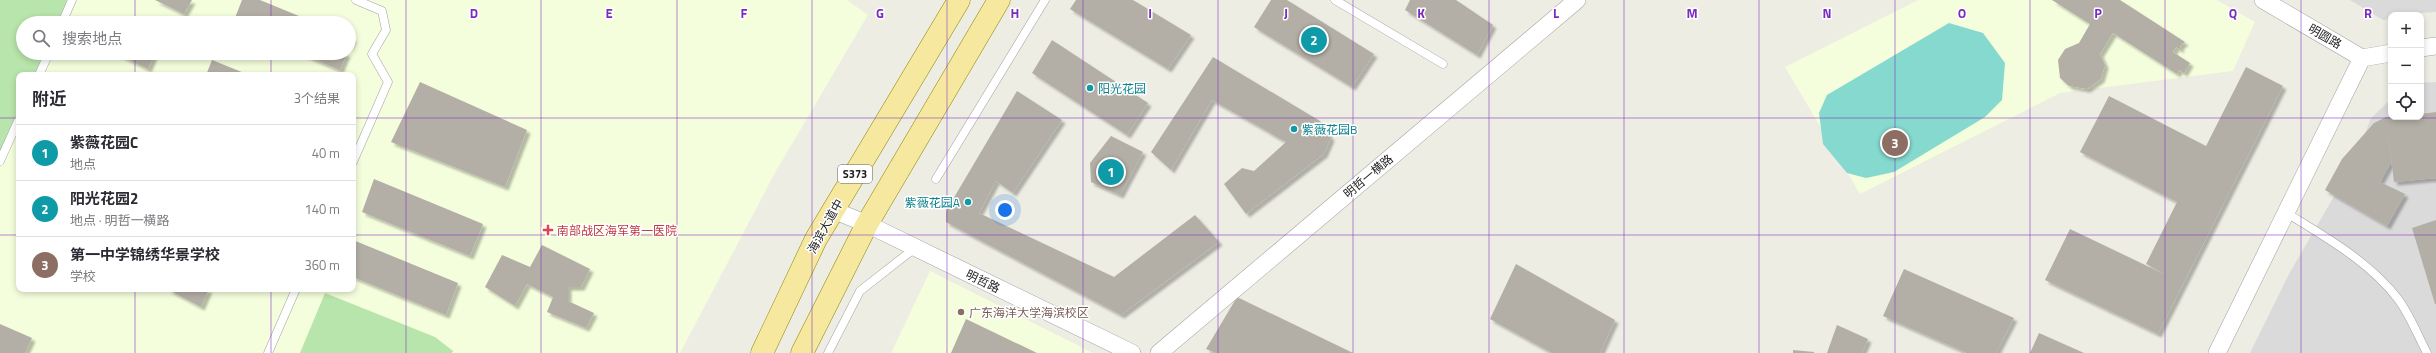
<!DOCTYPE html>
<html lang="zh">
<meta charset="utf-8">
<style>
:root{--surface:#fff;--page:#f7f7f7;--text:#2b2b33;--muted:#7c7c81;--line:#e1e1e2;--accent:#db2777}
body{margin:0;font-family:"Titillium Web","Noto Sans SC",sans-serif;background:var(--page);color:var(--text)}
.controls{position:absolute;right:12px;top:12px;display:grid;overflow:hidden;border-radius:8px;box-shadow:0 2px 6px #0003}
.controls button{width:36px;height:36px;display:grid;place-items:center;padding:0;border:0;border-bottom:1px solid var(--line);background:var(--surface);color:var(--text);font:20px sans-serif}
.you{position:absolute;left:1005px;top:210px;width:14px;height:14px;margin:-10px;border:3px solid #fff;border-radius:50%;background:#1a73e8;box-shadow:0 0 0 6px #1a73e833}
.badge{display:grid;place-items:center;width:26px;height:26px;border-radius:50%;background:var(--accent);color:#fff;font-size:13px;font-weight:700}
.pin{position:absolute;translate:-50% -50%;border:2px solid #fff;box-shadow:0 1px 4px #0006}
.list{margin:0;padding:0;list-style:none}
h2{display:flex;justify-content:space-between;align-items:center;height:52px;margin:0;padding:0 16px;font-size:17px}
h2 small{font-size:13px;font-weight:400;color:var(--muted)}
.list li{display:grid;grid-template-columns:26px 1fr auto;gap:12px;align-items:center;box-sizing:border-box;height:56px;padding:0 16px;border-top:1px solid var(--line)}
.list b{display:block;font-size:15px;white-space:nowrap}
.list p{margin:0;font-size:13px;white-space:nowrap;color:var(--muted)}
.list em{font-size:13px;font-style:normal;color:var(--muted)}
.icon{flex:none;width:22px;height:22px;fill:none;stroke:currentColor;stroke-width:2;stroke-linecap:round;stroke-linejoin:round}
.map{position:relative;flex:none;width:2436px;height:353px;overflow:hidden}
.search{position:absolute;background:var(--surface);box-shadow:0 2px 6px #0003;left:16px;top:16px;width:340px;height:44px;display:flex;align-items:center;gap:10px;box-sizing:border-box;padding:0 14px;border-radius:22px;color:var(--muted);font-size:15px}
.panel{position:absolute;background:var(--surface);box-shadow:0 2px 6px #0003;left:16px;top:72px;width:340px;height:220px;border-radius:8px}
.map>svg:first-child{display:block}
.residential{fill:#dbdada}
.education{fill:#f4fddc;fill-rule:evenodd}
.grass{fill:#b8e5ab}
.pitch{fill:#85d9cf}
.building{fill:#b3afa6;filter:url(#shadow)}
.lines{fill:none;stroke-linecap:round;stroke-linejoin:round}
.lane-casing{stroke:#a1a1a1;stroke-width:9}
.street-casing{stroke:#a1a1a1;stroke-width:18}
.primary-casing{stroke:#8d8608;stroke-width:23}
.lane{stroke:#fff;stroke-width:8}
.street{stroke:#fff;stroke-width:17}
.primary{stroke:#f6e99f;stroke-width:22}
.grid{fill:none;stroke:#7b2cbf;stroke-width:1;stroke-opacity:0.55}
.culture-dot{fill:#0f9aa8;stroke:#fff;stroke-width:1.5}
.health-dot{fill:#e0444e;stroke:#fff;stroke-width:1.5}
.education-dot{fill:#8d6e63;stroke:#fff;stroke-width:1.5}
.labels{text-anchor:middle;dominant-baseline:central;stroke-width:3;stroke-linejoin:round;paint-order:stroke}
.shield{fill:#fff;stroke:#616161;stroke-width:1}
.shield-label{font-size:11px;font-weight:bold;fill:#1d1d1d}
.street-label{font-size:12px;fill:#1d1d1d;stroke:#fff}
.culture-label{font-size:12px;fill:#0d838f;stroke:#fff;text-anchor:start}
.health-label{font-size:12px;fill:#be3a42;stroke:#fff;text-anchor:start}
.education-label{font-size:12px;fill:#785e54;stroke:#fff;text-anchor:start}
.grid-label{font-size:13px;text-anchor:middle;font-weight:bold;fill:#7b2cbf;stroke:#fff;stroke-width:3;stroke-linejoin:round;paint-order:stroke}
</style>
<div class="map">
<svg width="2436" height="353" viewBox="0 0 2436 353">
<defs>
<filter id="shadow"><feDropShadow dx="3.5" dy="3.5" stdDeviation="1" flood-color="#0004"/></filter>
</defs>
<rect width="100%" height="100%" fill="#edede3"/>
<path class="residential" d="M2350,0H2436V12L2391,15V19L2383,20Z
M2436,82V353H2250L2289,274L2355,160L2371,118L2391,99V117H2421V83Z"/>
<path class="education" d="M0,0H847L868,15L776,171L680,353H0ZM23,23H349V53H23ZM19,75H353V289H19Z
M1918,0H2217L2255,22L2233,71L2060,93L1860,194L1785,67Z
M930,271L1093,353H891Z"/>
<path class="grass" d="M0,0H73L62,23H23V53H48L38,75H19V115L0,155Z
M325,293L435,337L453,351L452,353H300Z"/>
<path class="pitch" d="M1949,23L1983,33L2005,63L2002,100L1985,117L1894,172L1866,178L1847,173L1823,144L1819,113L1827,95Z"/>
<path class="building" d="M155,0H192L184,14Z
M242,0H260L316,23H233Z
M1076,0H1133L1191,35L1168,69L1070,9Z
M1271,0H1287L1374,54L1352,87L1254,27Z
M1410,0H1456L1493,25L1477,55L1405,10Z
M2052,0H2120L2185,42L2180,46L2181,50L2176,47L2173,52L2190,63L2184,73L2179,70L2177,74L2113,33L2100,54L2105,65L2101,79L2087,89L2069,86L2060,78L2058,60L2065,49L2079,43L2090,24Z
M114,20L122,23H112Z
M349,37L353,38L349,48Z
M1052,40L1148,103L1127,135L1032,73Z
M115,53H155L148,69Z
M299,53H347L340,70Z
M1213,57L1320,121L1331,138L1324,154L1246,214L1224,184L1242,168L1254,171L1286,142L1212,100L1171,170L1151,152Z
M212,60L249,75H206Z
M2246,67L2283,86L2158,334L2045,280L2070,229L2166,275L2146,264L2177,202L2080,152L2109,96L2206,146Z
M420,82L527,130L505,187L391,142Z
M1017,91L1062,120L1013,193L996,181L979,213L1114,277L1195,215L1219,242L1121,315L946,222V211Z
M2436,112V178L2394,182L2387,125L2391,162L2380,182L2405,194L2387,226L2325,190L2342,159L2374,123L2386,117H2421V114Z
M1111,136L1143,152L1120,195L1091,182L1090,163Z
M374,179L483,224L470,256L362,212Z
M2436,220V304H2435L2412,228Z
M353,240L458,283L446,315L353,277Z
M542,245L590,269L581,287H568V301L594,313L586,328L547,312L553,297L527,284L515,306L485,287L502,255L530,267Z
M1516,264L1615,320L1600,353H1552L1490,319Z
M1904,269L2014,318L1996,353H1967L1883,316Z
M167,289H209L201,307Z
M1237,297L1353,353H1216L1206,349Z
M966,319L1037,353H951Z
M0,324L32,338L25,353H0Z
M1837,325L1868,339L1862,353H1827Z
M2039,333L2084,353H2030Z
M1793,350L1814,352V353H1793Z"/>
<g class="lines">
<g class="lane-casing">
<path id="lane" d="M1335,0L1443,64
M62,23L72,0
M39,75L49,53
M0,161L19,119
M353,162L388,82L372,54L386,30L382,11L356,0
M936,179L1045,0
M2285,212C2325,237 2369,261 2398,299C2410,315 2418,336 2427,353
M268,353L296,289
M828,353L860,291L915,248"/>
</g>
<g class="street-casing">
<path id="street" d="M2263,0L2362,58L2391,53
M2421,48L2436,46
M833,210L867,224L1132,353
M1159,353L1577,0
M2217,353L2362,58"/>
</g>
<g class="primary-casing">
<path id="primary" d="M762,353L816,239L959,0
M802,353L867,224L999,0"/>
</g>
<use href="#lane" class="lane"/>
<use href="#street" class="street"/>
<use href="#primary" class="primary"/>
</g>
<path class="grid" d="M135,0V23M271,0V23M406,0V353M541,0V353M677,0V353M812,0V353M947,0V353M1083,0V353M1218,0V353M1353,0V353M1489,0V353M1624,0V353M1759,0V353M1895,0V353M2030,0V353M2165,0V353M2301,0V353M135,53V75M271,53V75M0,118H19M353,118H2436M0,235H19M353,235H2436M135,289V353M271,289V353"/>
<g class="culture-dot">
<circle cx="1090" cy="88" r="4"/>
<circle cx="1294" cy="129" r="4"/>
<circle cx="968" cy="202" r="4"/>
</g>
<path class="health-dot" d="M546 224h4v4h4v4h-4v4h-4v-4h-4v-4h4z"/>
<circle class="education-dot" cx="961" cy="312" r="4"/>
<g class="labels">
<rect class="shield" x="838" y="165" width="34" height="18" rx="3"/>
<g class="shield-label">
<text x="855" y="174">S373</text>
</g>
<g class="street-label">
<text transform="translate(2325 36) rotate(30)">明圆路</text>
<text transform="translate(1368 176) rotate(-40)">明哲一横路</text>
<text transform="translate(825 226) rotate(-61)">海滨大道中</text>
<text transform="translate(983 281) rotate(26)">明哲路</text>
</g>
<g class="culture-label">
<text x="1098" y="88">阳光花园</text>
<text x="1302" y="129">紫薇花园B</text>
<text x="960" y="202" text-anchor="end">紫薇花园A</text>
</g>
<g class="health-label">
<text x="557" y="230">南部战区海军第一医院</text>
</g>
<g class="education-label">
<text x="969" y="312">广东海洋大学海滨校区</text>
</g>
</g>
<g class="grid-label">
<text x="474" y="18">D</text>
<text x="609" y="18">E</text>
<text x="744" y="18">F</text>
<text x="880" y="18">G</text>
<text x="1015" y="18">H</text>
<text x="1150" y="18">I</text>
<text x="1286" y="18">J</text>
<text x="1421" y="18">K</text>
<text x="1556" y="18">L</text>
<text x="1692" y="18">M</text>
<text x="1827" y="18">N</text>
<text x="1962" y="18">O</text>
<text x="2098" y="18">P</text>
<text x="2233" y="18">Q</text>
<text x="2368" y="18">R</text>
</g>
</svg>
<div class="controls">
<button>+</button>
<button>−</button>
<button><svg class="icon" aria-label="locate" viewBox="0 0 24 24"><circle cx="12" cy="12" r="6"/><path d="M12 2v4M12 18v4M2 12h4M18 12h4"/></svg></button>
</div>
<div class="you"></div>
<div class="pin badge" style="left:1111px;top:172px;background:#0f9aa8">1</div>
<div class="pin badge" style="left:1314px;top:40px;background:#0f9aa8">2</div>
<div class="pin badge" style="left:1895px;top:143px;background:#8d6e63">3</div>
<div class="search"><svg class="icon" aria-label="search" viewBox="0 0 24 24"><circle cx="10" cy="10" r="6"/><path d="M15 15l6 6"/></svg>搜索地点</div>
<section class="panel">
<h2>附近<small>3个结果</small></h2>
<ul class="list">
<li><span class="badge" style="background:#0f9aa8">1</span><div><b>紫薇花园C</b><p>地点</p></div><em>40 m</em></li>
<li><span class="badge" style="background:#0f9aa8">2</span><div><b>阳光花园2</b><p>地点 · 明哲一横路</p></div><em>140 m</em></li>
<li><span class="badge" style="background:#8d6e63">3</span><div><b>第一中学锦绣华景学校</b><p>学校</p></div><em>360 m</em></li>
</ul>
</section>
</div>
